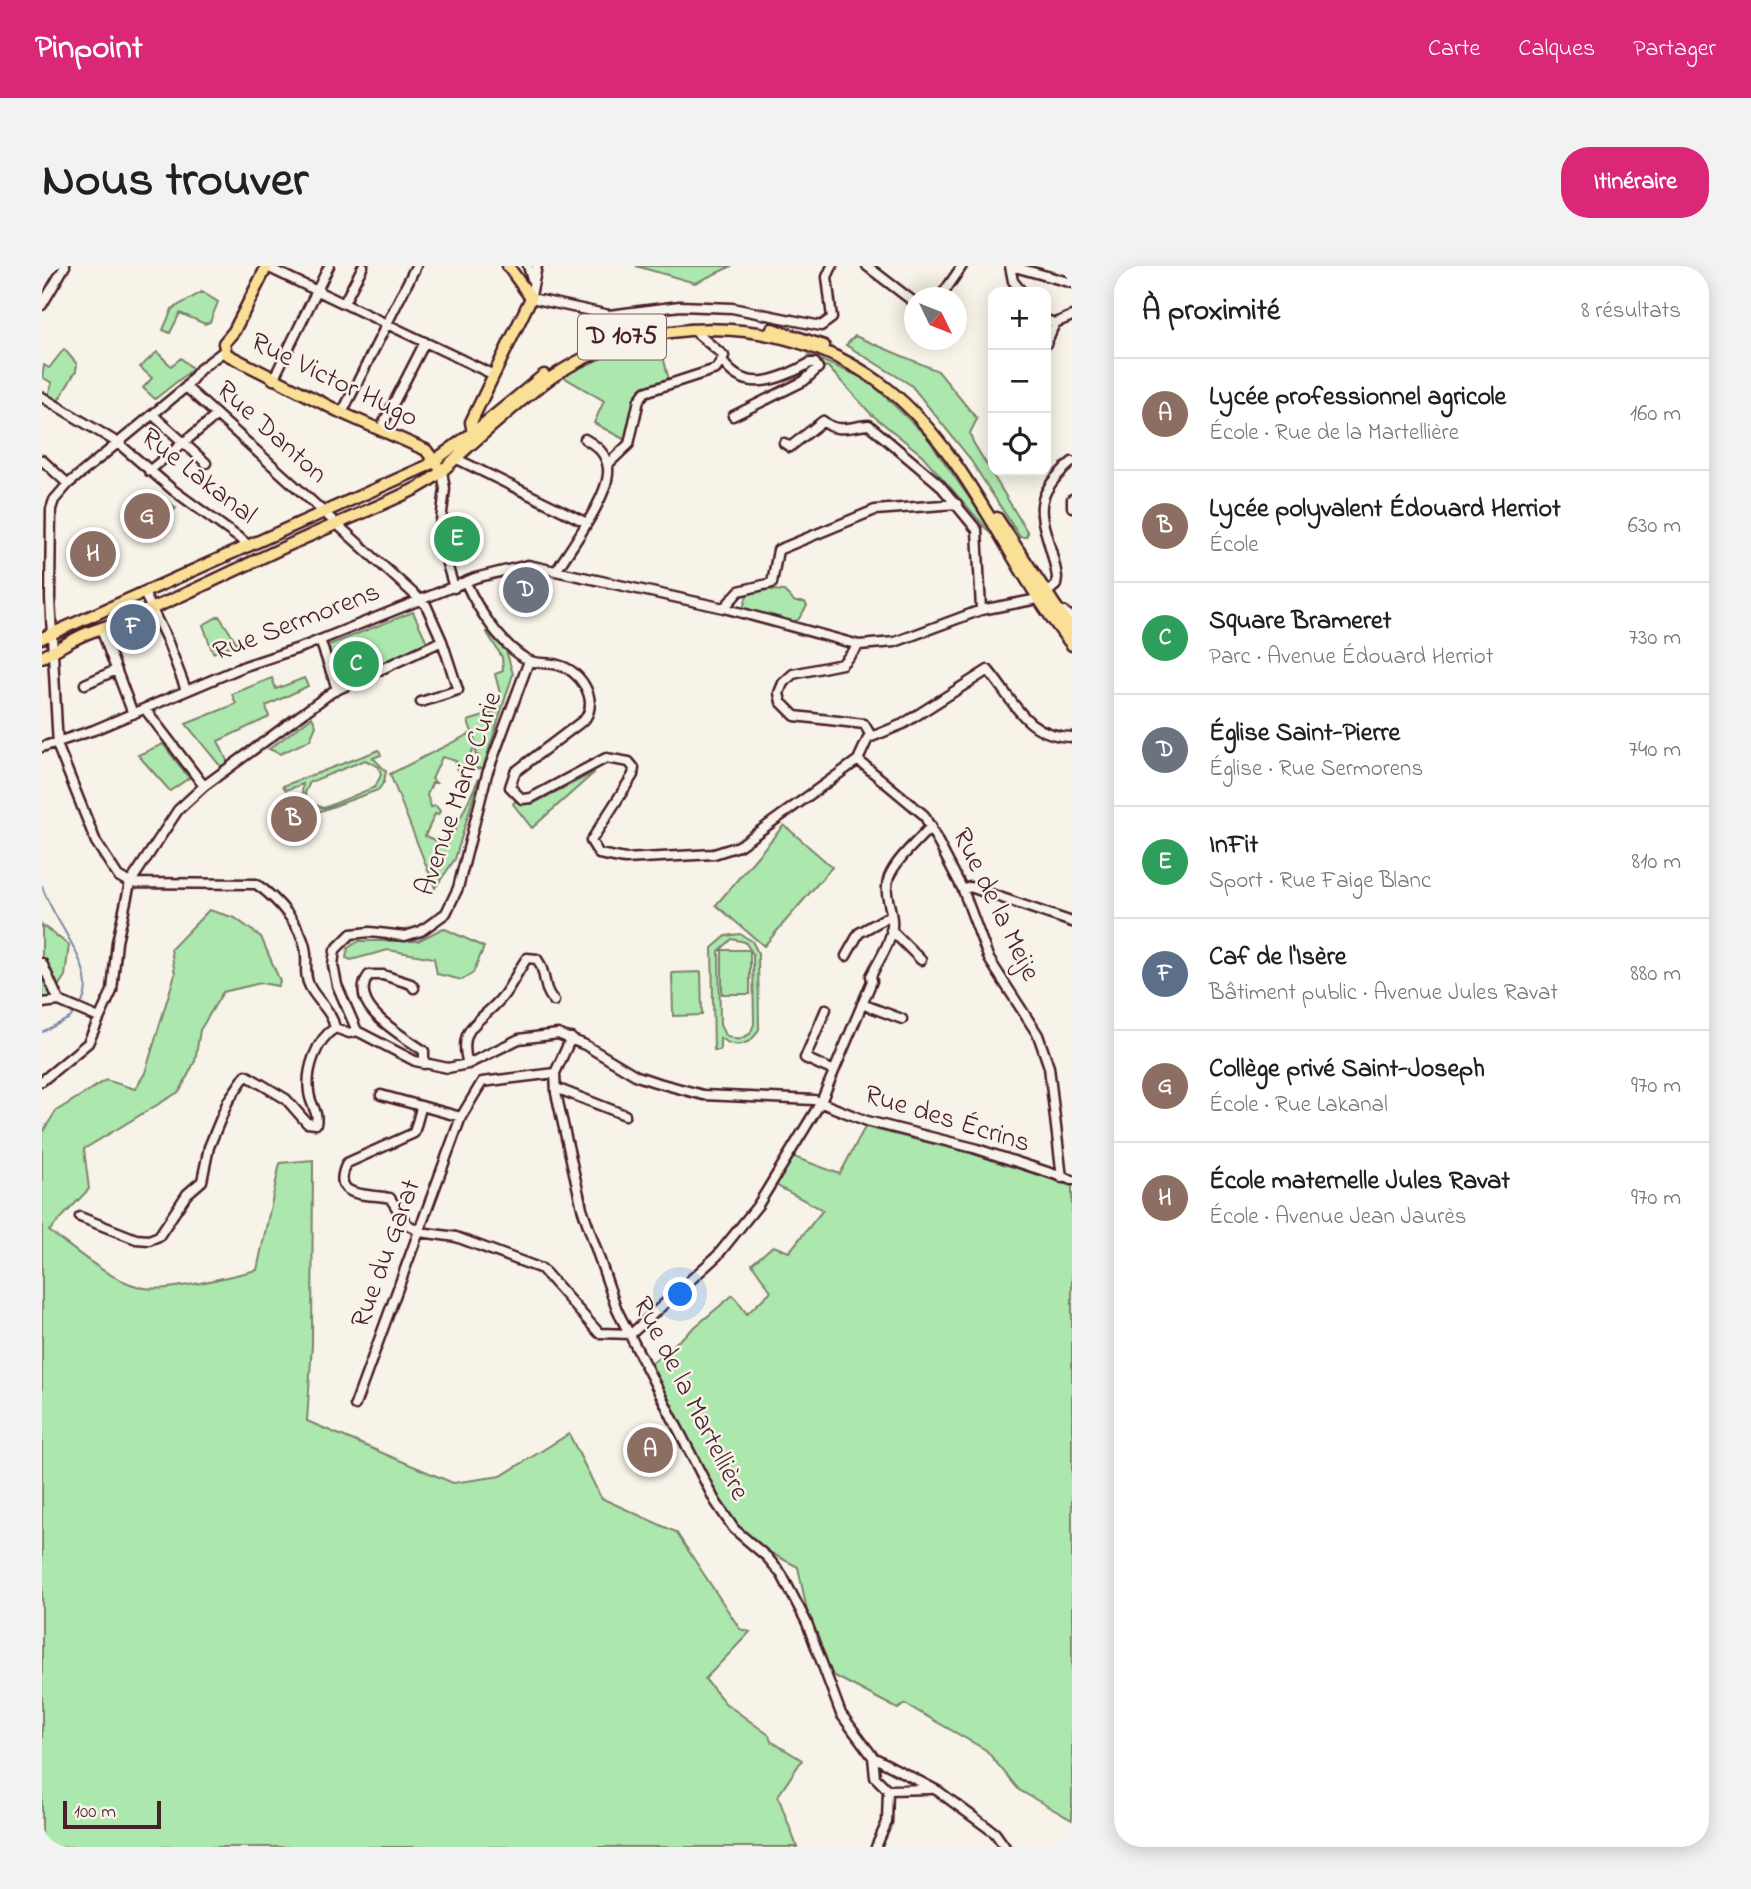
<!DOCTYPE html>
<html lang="fr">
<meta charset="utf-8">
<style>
:root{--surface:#fff;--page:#f2f2f2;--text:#202124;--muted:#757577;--line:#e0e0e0;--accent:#db2777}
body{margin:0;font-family:"Indie Flower",sans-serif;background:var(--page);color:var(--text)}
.controls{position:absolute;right:21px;top:21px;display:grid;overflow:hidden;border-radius:14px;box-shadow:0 4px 18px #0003}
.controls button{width:63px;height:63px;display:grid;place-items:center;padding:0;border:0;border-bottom:2px solid var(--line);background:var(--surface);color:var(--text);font:35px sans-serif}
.compass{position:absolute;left:862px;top:21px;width:63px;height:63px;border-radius:50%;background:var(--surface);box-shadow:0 4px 18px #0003;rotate:133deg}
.scale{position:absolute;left:21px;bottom:18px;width:98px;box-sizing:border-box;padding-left:7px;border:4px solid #4a1f2b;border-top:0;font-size:19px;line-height:24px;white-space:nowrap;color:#4a1f2b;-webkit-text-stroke:5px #f7f3e8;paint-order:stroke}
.you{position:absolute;left:639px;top:1029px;width:24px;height:24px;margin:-18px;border:5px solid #fff;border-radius:50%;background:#1a73e8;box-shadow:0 0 0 10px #1a73e833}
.badge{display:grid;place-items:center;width:46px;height:46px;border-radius:50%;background:var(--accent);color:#fff;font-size:23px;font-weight:700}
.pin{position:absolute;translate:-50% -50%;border:4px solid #fff;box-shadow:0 2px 7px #0006}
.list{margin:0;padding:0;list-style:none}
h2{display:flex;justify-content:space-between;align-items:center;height:91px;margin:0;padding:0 28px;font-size:30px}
h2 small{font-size:23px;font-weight:400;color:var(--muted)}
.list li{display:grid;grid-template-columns:46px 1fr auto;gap:21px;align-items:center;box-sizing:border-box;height:112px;padding:0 28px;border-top:2px solid var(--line)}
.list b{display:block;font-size:26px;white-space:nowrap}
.list p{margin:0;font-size:23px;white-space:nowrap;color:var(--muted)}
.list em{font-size:23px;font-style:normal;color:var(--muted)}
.icon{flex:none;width:38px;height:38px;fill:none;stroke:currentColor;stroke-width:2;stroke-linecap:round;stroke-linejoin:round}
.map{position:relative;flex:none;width:1030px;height:1581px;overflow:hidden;border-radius:28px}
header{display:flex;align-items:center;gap:42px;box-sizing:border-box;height:98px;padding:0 35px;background:var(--accent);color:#fff}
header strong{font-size:33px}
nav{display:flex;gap:38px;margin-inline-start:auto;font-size:24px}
.intro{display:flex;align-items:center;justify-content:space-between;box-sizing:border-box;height:168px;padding:0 42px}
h1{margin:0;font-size:49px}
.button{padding:18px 32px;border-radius:28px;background:var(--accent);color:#fff;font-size:24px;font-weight:700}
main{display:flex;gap:42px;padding:0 42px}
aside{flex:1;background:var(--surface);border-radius:28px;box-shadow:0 4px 18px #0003}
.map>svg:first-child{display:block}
.green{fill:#ace7ad;stroke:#7b836c;stroke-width:2;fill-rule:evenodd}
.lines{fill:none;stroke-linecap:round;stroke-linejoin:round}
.stream{stroke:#7988a5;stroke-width:2}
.minor-casing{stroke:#4a1f2b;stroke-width:13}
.major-casing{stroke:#4a1f2b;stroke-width:15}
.minor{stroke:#f7f3e8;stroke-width:8}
.major{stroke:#f9e096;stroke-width:10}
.labels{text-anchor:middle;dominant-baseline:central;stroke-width:5;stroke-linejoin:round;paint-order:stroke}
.shield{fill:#f7f3e8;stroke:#7e5f64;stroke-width:2}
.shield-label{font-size:26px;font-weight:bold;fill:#4a1f2b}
.street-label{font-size:28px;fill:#4a1f2b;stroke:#f7f3e8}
</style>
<header>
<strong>Pinpoint</strong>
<nav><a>Carte</a><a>Calques</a><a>Partager</a></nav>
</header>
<div class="intro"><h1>Nous trouver</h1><a class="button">Itinéraire</a></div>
<main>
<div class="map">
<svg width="1030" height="1581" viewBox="0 0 1030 1581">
<rect width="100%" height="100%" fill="#f7f3e8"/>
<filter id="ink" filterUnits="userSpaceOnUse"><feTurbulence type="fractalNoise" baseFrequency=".0143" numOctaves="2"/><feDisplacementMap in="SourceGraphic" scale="14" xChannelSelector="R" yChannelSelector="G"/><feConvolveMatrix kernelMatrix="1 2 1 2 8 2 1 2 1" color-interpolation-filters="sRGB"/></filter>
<g filter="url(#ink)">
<path class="green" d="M594,0H690L653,17Z
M160,26L176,36L168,56L163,58L138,47L128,67L121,64L130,43Z
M813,70L896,105L935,153L928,167L931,176L986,267L984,271H978L926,190L869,119L804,79Z
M617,74L627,114L606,121L585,175L552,157L562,135L520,110L569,88Z
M22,83L35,98L34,105L16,135L6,129L10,117L0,111L2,99L7,102Z
M115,86L129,100L139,92L151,103L113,133L101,122L110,112L98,101Z
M767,89L826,114L885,171L951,266L949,268L880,189L829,148L786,101L762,97Z
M119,229L134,242L110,267L96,254Z
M720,323L742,325L753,336H763L765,340L756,354L751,355L701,343L706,326Z
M371,346L385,376L297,417L284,380Z
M177,350L195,377L171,387L161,359Z
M444,365L464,384L471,408L441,502L432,503L437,490L433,488L435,480L426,455L452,447L459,431L453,408L461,405L460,391Z
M230,412L234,423L262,412L266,420L224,440L227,451L223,453L176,475L186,497L179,501L144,458L194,438L190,428Z
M270,451L274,460L268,474L238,488L227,483Z
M427,468L433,480L419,505L415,504L414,495L400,491L390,513L394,517H390L385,529L389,541L394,540L398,545L396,549L393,548L383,570L400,577L407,568H411L437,512L413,593L393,622L348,508Z
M121,478L147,512L128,525L96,489Z
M337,484L339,489L331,492L344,505L342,516L336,524L279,545C264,543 258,531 261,518L244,524L241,520ZM323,494L337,501L339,509L333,521L282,542L267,537L263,527L268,516Z
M553,506L490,562L471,538L473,535L490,538Z
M742,559L790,601L722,680L674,639Z
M167,644L193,652L219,671L238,715L236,720L219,717L181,726L158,764L153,795L138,825L42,883L47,923L7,965C35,985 64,1012 98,1021C122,1028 189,1010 215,1004L238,897L271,894L270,1078L265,1155L411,1217L459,1210L527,1168L559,1232L634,1266L698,1363L708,1366L663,1413L683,1437L727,1469L729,1475L760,1494L736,1530L755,1581H0V867L14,845L64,814L93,823L103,807L133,708L129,683Z
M0,659L27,679L23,710L0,744Z
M401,662L442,681L431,707L420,714L395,708L392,692L346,684L309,694L304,692L306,682L317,675H376Z
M698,668L710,675L716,687L717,763C709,780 693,783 678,772V784H672L670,682L684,670ZM690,673L703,676L711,688L712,758L708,768L696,774L683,769L678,759L677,685Z
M680,684H708V728H680Z
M659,706L660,749L631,750L630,707Z
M823,861L928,887L1030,920V1554L977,1524L944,1484L863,1438L856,1443L789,1408L765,1345L756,1301L721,1283L687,1251L605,1101L691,1029L705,1048L729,1025L710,998L731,980L747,986L781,944L733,919L752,891L798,908Z"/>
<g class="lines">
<path class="stream" d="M0,620C10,655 61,707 38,740
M0,766L28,752L34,744"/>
<g class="minor-casing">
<path id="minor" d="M486,0L491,16
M825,0L872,36
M968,0L971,15L980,26
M969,0L1030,17
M225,1L452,109
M489,30L495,0
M489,32L567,49L638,40L690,42L779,60L790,52L785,11L790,0
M898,32L920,0
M302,37L321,0
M0,39L23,0
M1004,54L1013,57L1030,50
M1004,78L1013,57
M681,96C704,129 739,113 768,97H773L776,102L762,115L691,150
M231,114L287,0
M0,131L76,177L131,224L208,280
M300,147L374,0
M111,149L164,197
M338,164L383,76
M742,177L748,181L781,155C795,168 810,160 827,159L897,218L935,264L939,344
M413,192L543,256
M0,194L26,218
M566,198L587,178L597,134L603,126L674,103L682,90L650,63
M107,205L175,149
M400,205L403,223L397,270L412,322
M1030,233V241
M515,304C529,281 569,228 566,202C564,187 555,180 543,173
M424,317C436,344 459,378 484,393C494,399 505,396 516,399C538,404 557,433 543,453L473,506L468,521L480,533L489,532L564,492L587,496L592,502L591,509L549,575L557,588L583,593L672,588L697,580L816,494L828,468L822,458L753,450L739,436L737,427L741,417L751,408L800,398L817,379
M1006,326L1014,319L1015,311C1007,257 978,239 1030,196
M102,327L125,374L144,424
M682,342L697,325L730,317L736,284L833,244L915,238
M1015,342L1030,351
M59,363L91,448
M278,374L295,423
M487,395L445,508L416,622L404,647L379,665L363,670L328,666L309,668L293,684L291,699L295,719L315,765L373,795L406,802L426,798L477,773L516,768L543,779L595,810L613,816L661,829L772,834L825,855L932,882L1030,914
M43,418L74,404
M379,436L416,424L400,375
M103,443L162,520
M827,472L861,458L946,404C973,436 983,470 1030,471
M0,481L52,464L203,400L263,380L433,312L486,299L682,342L817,379L853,376L939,344L996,333
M816,494L882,549L921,624L947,693L996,769L1007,801L1020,912
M88,617L76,610L54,576L16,481L8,332L9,243L12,234L26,218L144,121L158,103L182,85
M88,617L214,618C235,632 262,662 264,688C265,700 262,710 268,721C276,736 290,745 293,762L307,767L315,765
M921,624L928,621L1030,656
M849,664L879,694
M804,690L817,667L849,649
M0,697L17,735L0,737
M372,722L369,718L341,709H327C304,740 360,769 382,785V798
M17,735L57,752
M820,738L860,753
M784,743L763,792L792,805
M529,772L513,807L514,827L540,942L575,1044L673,1235L692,1263L725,1291L740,1309L765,1357L799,1448L831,1491L896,1525L953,1567L963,1581
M426,798C414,759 441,756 461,730C470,719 476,704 485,692L495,693C506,708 499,721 512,735
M0,815L46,777L70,725L75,676L88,617L136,544L162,520L290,426L400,375L384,339L144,121
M514,822L583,849
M339,829L419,851
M379,842L372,867L305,897C287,934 326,927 348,932L365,958L378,966L414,971L500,1003L557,1067L589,1068L675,990L716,939L779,836L830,715L829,710C837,693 852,674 850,654C849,638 841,628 847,611C855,592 876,575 889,560
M38,951L94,973L107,974L117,970L145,928L160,915L167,881L186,835L204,809L244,833L265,857L274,858C277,845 268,839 267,826C264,804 274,774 293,762
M313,1139L419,851L440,816L513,807
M831,1491L833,1511L846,1524L845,1556L834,1581
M846,1524L888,1523"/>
</g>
<g class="major-casing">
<path id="major" d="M225,0L192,65L182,77L184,88L300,147L384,184L395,199
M730,63L782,80
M431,167L429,156L489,32L466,0
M955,252L1030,365
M0,372L385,200L437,162L502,109
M0,391C17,383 32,371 51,365C124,341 194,302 265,271C302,254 339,240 375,222C395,212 409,196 425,182C450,160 475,137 502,117C600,43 750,46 846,123C929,190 964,298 1030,379"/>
</g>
<use href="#minor" class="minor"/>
<use href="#major" class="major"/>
</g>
</g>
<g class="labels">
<rect class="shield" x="536" y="48.5" width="88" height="45" rx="5"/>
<g class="shield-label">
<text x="580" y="71">D 1075</text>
</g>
<g class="street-label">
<text transform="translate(292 115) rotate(26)">Rue Victor Hugo</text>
<text transform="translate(229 167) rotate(42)">Rue Danton</text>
<text transform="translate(156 211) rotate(38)">Rue Lakanal</text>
<text transform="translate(255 357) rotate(-21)">Rue Sermorens</text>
<text transform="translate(418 528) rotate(-71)">Avenue Marie Curie</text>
<text transform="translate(953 639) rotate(64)">Rue de la Meije</text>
<text transform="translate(905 854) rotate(17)">Rue des Écrins</text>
<text transform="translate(345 988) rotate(-70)">Rue du Garat</text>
<text transform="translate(648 1133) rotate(63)">Rue de la Martellière</text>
</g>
</g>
</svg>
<div class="controls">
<button>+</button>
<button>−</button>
<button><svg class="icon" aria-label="locate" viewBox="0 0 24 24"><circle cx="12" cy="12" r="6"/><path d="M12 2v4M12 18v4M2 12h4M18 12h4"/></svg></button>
</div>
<svg class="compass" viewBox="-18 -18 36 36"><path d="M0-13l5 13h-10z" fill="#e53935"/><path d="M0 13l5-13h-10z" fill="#757577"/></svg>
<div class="scale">100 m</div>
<div class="you"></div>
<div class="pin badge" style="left:608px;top:1184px;background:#8d6e63">A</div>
<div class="pin badge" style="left:252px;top:553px;background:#8d6e63">B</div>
<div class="pin badge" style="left:314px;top:398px;background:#2e9e5b">C</div>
<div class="pin badge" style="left:484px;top:324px;background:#6b7280">D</div>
<div class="pin badge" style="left:415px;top:273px;background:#2e9e5b">E</div>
<div class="pin badge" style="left:91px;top:361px;background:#5c6f8a">F</div>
<div class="pin badge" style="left:105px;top:250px;background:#8d6e63">G</div>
<div class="pin badge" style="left:51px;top:288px;background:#8d6e63">H</div>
</div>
<aside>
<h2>À proximité<small>8 résultats</small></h2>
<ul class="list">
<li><span class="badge" style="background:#8d6e63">A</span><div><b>Lycée professionnel agricole</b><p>École · Rue de la Martellière</p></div><em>160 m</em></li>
<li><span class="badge" style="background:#8d6e63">B</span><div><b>Lycée polyvalent Édouard Herriot</b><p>École</p></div><em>630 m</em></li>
<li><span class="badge" style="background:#2e9e5b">C</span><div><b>Square Brameret</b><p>Parc · Avenue Édouard Herriot</p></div><em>730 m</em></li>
<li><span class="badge" style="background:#6b7280">D</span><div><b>Église Saint-Pierre</b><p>Église · Rue Sermorens</p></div><em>740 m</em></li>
<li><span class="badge" style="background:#2e9e5b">E</span><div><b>InFit</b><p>Sport · Rue Faige Blanc</p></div><em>810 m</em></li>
<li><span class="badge" style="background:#5c6f8a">F</span><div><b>Caf de l'Isère</b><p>Bâtiment public · Avenue Jules Ravat</p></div><em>880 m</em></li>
<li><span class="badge" style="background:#8d6e63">G</span><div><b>Collège privé Saint-Joseph</b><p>École · Rue Lakanal</p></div><em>970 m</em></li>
<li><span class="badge" style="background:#8d6e63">H</span><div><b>École maternelle Jules Ravat</b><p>École · Avenue Jean Jaurès</p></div><em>970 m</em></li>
</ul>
</aside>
</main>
